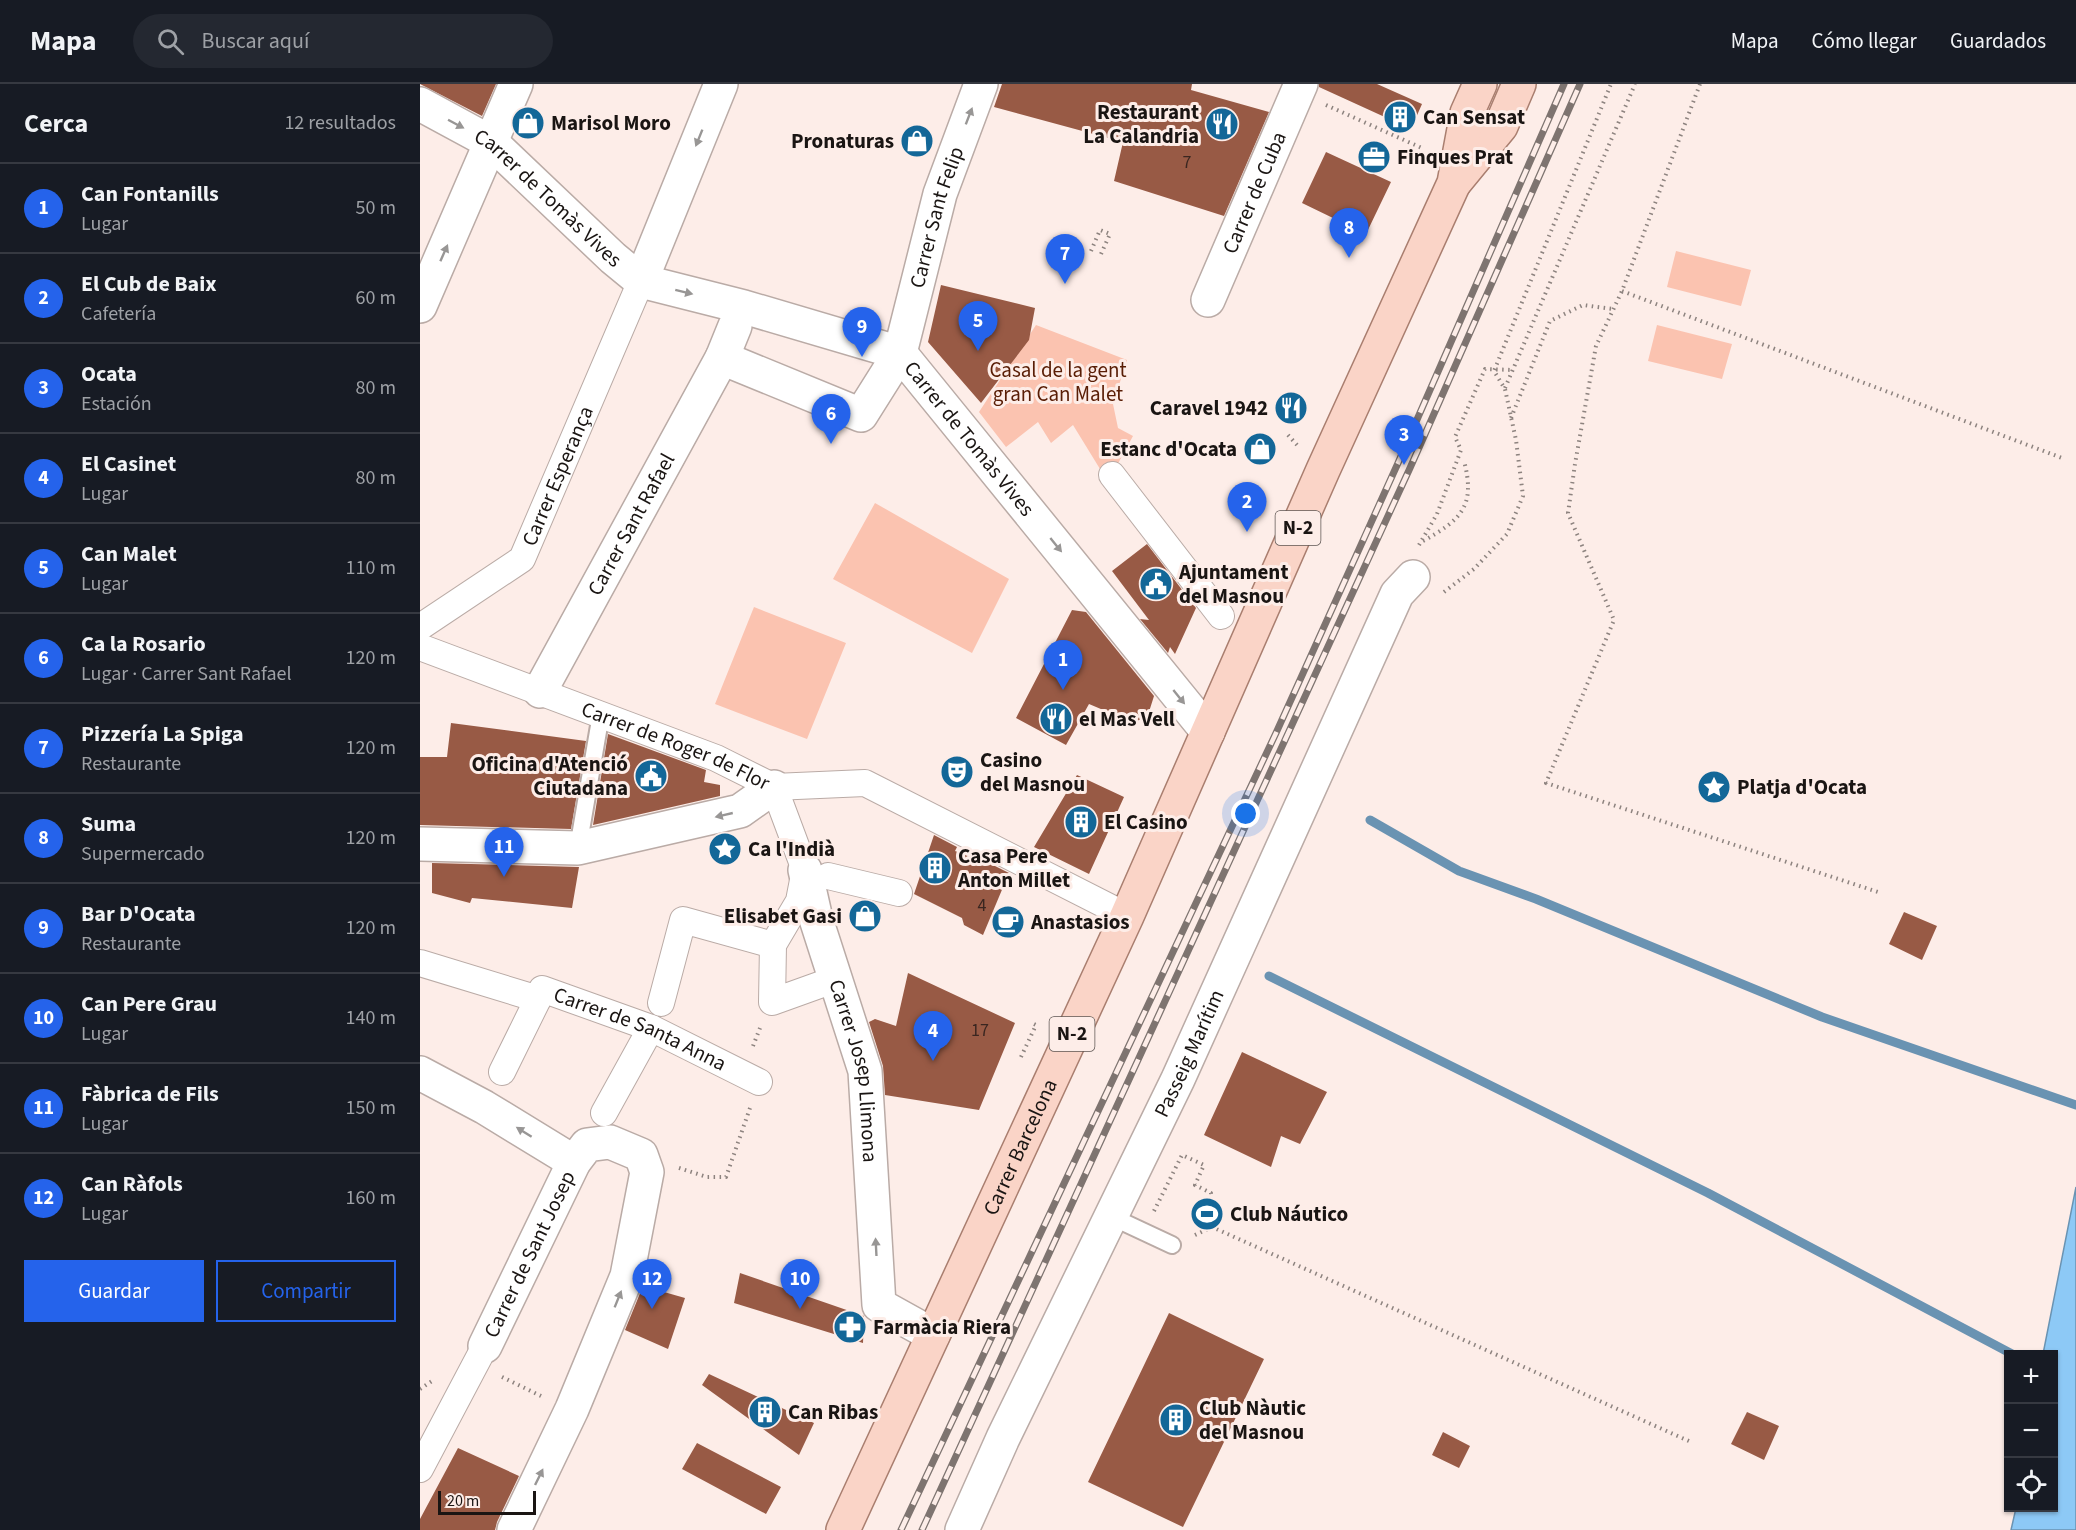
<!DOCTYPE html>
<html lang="es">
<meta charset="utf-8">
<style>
:root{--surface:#171b24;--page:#242831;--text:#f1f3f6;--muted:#9ea1a6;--line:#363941;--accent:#2563eb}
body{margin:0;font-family:"Source Sans 3",sans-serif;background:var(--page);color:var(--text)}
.controls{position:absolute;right:18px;bottom:18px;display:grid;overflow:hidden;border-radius:0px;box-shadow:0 2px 4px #0004}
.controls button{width:54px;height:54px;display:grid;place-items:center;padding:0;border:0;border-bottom:2px solid var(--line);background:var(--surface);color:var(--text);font:30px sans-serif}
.scale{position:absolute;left:18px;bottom:15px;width:98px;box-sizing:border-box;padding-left:6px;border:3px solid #1a1513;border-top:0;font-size:16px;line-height:21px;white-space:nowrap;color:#1a1513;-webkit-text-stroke:4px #fdede8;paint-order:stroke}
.you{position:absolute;left:826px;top:730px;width:21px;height:21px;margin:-15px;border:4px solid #fff;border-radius:50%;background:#1a73e8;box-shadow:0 0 0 9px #1a73e833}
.badge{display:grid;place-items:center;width:39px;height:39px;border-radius:50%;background:var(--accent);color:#fff;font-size:20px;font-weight:700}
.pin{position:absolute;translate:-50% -50px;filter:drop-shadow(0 2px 3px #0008)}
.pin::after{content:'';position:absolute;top:32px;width:21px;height:18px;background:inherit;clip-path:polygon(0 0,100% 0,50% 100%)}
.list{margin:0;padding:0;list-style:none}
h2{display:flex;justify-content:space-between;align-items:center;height:78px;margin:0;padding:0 24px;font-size:26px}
h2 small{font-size:20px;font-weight:400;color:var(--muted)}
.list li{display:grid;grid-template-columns:39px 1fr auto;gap:18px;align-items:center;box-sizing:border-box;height:90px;padding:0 24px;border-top:2px solid var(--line)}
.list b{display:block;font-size:22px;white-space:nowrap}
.list p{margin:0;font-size:20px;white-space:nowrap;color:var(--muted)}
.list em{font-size:20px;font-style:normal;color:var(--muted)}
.actions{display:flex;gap:12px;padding:18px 24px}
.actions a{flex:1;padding:14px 0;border:2px solid var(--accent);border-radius:0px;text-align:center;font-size:21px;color:var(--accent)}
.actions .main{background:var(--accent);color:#fff}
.icon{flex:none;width:33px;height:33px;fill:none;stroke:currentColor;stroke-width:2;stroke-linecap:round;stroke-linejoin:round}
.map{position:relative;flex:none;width:1656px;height:1446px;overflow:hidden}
header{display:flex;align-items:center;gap:36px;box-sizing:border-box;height:84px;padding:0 30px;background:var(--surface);border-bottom:2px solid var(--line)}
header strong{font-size:28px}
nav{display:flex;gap:33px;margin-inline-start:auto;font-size:21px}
.search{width:420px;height:54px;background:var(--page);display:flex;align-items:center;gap:15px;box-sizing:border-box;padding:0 21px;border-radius:33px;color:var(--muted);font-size:22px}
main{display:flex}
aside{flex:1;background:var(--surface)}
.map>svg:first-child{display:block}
.green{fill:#fbc3b0}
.water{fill:#8dc9f6;stroke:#6a93b2;stroke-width:1.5}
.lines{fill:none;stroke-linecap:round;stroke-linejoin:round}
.stream{stroke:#6a93b2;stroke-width:9}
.building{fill:#985a45}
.service-casing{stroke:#baaba6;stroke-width:20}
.pedestrian-casing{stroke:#baaba6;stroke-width:28}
.minor-casing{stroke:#baaba6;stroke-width:36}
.primary-casing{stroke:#a97e6f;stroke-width:36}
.path{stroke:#8d837f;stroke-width:4;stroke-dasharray:1.5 4.5;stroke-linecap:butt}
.service{stroke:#fff;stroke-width:16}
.pedestrian{stroke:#fff;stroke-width:26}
.minor{stroke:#fff;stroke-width:33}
.primary{stroke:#fad4c7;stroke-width:33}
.rail-casing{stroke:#7e7470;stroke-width:7}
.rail{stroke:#fdede8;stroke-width:4.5;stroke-dasharray:14;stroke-linecap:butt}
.oneway{fill:#989695}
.labels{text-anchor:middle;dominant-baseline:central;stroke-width:6;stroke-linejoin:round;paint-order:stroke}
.number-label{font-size:18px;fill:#3a2620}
.shield{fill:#fdede8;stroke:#5e5653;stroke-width:1.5}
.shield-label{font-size:20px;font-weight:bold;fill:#1a1513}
.poi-label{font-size:21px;font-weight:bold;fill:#1a1513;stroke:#fdede8;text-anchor:start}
.street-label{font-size:21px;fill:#1a1513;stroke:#fdede8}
.park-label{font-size:21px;fill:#591d05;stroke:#fdede8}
</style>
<header>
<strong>Mapa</strong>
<div class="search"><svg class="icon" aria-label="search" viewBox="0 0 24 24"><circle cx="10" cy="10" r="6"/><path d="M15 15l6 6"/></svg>Buscar aquí</div>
<nav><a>Mapa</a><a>Cómo llegar</a><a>Guardados</a></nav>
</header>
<main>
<aside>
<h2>Cerca<small>12 resultados</small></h2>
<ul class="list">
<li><span class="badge">1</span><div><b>Can Fontanills</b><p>Lugar</p></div><em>50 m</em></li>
<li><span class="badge">2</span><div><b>El Cub de Baix</b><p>Cafetería</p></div><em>60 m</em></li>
<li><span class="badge">3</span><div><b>Ocata</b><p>Estación</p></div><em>80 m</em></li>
<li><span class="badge">4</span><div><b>El Casinet</b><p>Lugar</p></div><em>80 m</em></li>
<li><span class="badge">5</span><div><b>Can Malet</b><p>Lugar</p></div><em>110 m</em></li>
<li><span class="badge">6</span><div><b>Ca la Rosario</b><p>Lugar · Carrer Sant Rafael</p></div><em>120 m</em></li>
<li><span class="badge">7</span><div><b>Pizzería La Spiga</b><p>Restaurante</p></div><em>120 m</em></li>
<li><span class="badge">8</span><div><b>Suma</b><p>Supermercado</p></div><em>120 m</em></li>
<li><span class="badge">9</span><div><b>Bar D'Ocata</b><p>Restaurante</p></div><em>120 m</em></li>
<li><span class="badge">10</span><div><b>Can Pere Grau</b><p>Lugar</p></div><em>140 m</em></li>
<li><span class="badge">11</span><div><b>Fàbrica de Fils</b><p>Lugar</p></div><em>150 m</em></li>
<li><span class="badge">12</span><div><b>Can Ràfols</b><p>Lugar</p></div><em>160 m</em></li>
</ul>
<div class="actions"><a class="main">Guardar</a><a>Compartir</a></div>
</aside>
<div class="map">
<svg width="1656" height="1446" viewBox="0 0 1656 1446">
<rect width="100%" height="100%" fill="#fdede8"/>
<path class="green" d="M1256,167L1331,186L1321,222L1247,203Z
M616,241L707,276L693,320L698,344L713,352L688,398L653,341L631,359L618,338L586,363L559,328Z
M1237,241L1312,260L1302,295L1228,277Z
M455,419L589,495L552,569L413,495Z
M334,523L426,559L387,655L295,620Z"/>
<path class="water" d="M1656,1103V1446H1591L1596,1424H1634V1270H1623Z"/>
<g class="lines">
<path class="stream" d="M950,736L1039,787L1116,815L1402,933L1656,1021
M849,892L1288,1109L1592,1270"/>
</g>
<path class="building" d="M0,0H76L62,32Z
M582,0H772L771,6L849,28L804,132L694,97L703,58L574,23Z
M899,0H957L1002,20L991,45L899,3Z
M906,68L971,98L946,150L882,119Z
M521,201L615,224L609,256L561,319L508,258Z
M727,460L776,524L755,570L750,563L748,569L720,535L729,536L692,487Z
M652,526L666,528L734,612L728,631L714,639L669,620L646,661L596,634Z
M31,639L166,657L151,745L0,741V673H27Z
M188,650L286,686L284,698L300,701V712L173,741Z
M657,691L704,713L669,790L614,763Z
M514,751L537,763L535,767L573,781L589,789L563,851L544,841L542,834L494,810Z
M12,779L159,783L152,824L52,814L50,819L12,809Z
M1484,828L1517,842L1502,876L1469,860Z
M488,889L595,939L559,1026L465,1011L463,982L449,938L455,935L476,942Z
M822,968L907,1008L880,1060L861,1052L851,1083L784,1051Z
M320,1189L444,1232L443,1259L314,1219Z
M223,1202L265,1214L248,1265L205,1246Z
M749,1229L844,1275L763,1443L668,1398Z
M289,1290L394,1339L379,1371L282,1301Z
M1327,1328L1359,1342L1344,1376L1311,1360Z
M1023,1348L1050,1362L1039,1384L1012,1371Z
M277,1359L361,1403L346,1430L262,1385Z
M38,1364L99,1392L77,1438L75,1446H0V1435Z"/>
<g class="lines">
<g class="service-casing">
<path id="service" d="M158,764L181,630
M690,1132L752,1161"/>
</g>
<g class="pedestrian-casing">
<g id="pedestrian">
<path d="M692,391L801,532"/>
<path id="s1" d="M0,543L102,475L221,197"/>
<path id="s2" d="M0,563L296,674L354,703L445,699L707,832"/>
<path d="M354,703L385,786L379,817L353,861L352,918L416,895"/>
<path d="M408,792L479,809"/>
<path id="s3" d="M0,879L118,915L122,905L231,944L339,998"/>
<path d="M241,919L263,836L353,861"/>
<path d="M82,988L118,915"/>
<path d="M184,1029L231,944"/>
<path d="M0,1385L65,1262"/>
</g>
</g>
<g class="minor-casing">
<g id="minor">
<path id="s4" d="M0,20L72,59L193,174L221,197L324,223L480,269L788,648"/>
<path d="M221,197L301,0"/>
<path id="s5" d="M788,216L881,0"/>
<path d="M0,222L96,0"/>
<path id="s6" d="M302,274L441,331L480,269L520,110L561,0"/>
<path id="s7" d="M120,607L302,274L315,242"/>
<path d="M0,760L158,764L320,727L354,703"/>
<path id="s8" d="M385,786L396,835L445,987L459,1221L513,1251"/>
<path d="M0,989L64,1023L154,1078"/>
<path id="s9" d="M65,1262L154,1078L167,1061L190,1058L221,1071L227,1088L207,1192L152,1325L94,1446"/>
<path id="s10" d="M542,1446L583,1354L758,995L977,510L993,493"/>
</g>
</g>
<g class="primary-casing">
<g id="primary">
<path d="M1035,98L1081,42L1099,0"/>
<path id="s11" d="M423,1446L707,832L903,386L1034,99L1047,29L1060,0"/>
</g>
</g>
<path class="path" d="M1280,0L1202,207L1176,262L1155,380L1148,429L1194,536L1126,699L1458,808
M906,21L1004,65
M671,167L680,146L690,150L681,170
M1202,207L1642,374
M1085,304L1215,0
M1091,334L1130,237L1163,221L1193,225
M868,351L877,361
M1003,457C1041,436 1056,422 1044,377
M999,461L1017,430L1041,366L1035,353L1065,285L1093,286
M1024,508L1054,485L1087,450L1103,412L1096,356L1085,305L1074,287L1191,0
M333,962L340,944
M601,973L616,941L612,939
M259,1084L287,1093H306L330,1024
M734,1127L762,1071L784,1081L775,1101L791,1109L792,1143
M775,1151L792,1143L1271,1358
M82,1293L121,1312
M0,1305L12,1297"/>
<use href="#service" class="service"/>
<use href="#pedestrian" class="pedestrian"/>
<use href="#minor" class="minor"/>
<use href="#primary" class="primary"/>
<g class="rail-casing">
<path id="rail" d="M481,1446L856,649L978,379L1144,0
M502,1446L990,384L1160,0"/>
</g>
<use href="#rail" class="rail"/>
</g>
<defs><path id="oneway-solid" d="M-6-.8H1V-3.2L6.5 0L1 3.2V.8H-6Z" transform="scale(1.5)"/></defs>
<g class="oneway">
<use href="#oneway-solid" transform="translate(549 32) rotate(-69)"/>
<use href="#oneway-solid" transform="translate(36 40) rotate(28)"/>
<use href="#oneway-solid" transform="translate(279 54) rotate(112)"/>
<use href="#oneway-solid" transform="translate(24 169) rotate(-66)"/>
<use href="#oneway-solid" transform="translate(264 208) rotate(14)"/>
<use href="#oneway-solid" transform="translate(636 461) rotate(51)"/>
<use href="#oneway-solid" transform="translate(759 613) rotate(51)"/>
<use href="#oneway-solid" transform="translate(304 731) rotate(167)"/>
<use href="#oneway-solid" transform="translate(104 1048) rotate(-148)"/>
<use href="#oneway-solid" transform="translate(456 1163) rotate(-93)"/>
<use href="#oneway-solid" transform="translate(198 1215) rotate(-68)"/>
<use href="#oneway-solid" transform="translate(119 1393) rotate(-64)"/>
</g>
<defs>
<g id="building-disc" transform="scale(1.725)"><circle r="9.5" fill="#136798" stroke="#fdede8"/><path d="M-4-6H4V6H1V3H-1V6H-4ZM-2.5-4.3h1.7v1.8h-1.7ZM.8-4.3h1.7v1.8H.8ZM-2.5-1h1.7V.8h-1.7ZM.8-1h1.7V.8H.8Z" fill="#fff"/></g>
<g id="shop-disc" transform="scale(1.725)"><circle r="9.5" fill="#136798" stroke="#fdede8"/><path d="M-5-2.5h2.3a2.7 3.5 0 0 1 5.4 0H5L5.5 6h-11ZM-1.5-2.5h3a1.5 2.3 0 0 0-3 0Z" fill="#fff"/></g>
<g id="restaurant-disc" transform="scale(1.725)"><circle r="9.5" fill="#136798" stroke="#fdede8"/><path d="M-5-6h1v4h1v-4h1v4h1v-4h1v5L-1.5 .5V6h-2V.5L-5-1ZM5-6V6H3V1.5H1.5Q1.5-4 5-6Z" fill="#fff"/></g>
<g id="office-disc" transform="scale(1.725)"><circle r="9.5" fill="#136798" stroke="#fdede8"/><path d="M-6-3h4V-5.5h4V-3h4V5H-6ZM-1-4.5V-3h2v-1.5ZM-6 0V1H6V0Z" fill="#fff"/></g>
<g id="civic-disc" transform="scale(1.725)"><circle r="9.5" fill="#136798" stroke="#fdede8"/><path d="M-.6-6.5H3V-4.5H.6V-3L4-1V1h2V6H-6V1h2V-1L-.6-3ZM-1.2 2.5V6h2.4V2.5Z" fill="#fff"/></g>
<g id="theatre-disc" transform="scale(1.725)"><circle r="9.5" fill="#136798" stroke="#fdede8"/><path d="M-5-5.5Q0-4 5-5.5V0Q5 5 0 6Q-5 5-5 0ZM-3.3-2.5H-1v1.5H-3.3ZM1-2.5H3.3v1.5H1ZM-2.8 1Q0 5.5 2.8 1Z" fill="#fff"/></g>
<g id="sight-disc" transform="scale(1.725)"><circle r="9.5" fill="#136798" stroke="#fdede8"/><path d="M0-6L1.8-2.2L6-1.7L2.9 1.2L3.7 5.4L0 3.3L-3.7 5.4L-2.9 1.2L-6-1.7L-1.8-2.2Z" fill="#fff"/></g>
<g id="cafe-disc" transform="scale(1.725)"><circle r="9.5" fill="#136798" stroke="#fdede8"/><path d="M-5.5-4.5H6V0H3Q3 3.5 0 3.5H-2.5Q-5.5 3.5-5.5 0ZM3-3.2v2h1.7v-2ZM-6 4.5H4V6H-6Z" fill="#fff"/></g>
<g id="stadium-disc" transform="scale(1.725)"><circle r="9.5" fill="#136798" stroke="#fdede8"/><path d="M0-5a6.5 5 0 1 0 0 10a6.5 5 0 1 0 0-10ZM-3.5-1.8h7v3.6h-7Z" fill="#fff"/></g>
<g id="pharmacy-disc" transform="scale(1.725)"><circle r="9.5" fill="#136798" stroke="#fdede8"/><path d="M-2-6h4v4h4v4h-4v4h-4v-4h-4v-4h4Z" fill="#fff"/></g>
</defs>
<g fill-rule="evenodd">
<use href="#building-disc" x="980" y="33"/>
<use href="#shop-disc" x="108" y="39"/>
<use href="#restaurant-disc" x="802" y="40"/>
<use href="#shop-disc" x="497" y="57"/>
<use href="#office-disc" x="954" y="73"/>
<use href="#restaurant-disc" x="871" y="324"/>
<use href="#shop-disc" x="840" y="365"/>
<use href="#civic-disc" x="736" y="500"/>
<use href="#restaurant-disc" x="636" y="635"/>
<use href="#theatre-disc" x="537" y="688"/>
<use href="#civic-disc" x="231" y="692"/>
<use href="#sight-disc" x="1294" y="703"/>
<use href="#building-disc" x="661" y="738"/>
<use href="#sight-disc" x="305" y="765"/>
<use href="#building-disc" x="515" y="784"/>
<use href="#shop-disc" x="445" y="832"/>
<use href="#cafe-disc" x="588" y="838"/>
<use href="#stadium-disc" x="787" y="1130"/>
<use href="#pharmacy-disc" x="430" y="1243"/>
<use href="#building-disc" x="345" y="1328"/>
<use href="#building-disc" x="756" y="1336"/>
</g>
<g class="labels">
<g class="number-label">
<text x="767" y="78">7</text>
<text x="562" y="821">4</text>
<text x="560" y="946">17</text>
</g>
<g class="shield">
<rect x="855.5" y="427" width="45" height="34" rx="4.5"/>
<rect x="629.5" y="933" width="45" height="34" rx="4.5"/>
</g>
<g class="shield-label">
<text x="878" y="444">N-2</text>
<text x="652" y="950">N-2</text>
</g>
<g class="poi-label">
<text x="779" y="28" text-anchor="end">Restaurant<tspan x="779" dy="24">La Calandria</tspan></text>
<text x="1003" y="33">Can Sensat</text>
<text x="131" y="39">Marisol Moro</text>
<text x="474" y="57" text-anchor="end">Pronaturas</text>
<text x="977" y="73">Finques Prat</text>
<text x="848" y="324" text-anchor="end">Caravel 1942</text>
<text x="817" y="365" text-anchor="end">Estanc d'Ocata</text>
<text x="759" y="488">Ajuntament<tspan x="759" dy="24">del Masnou</tspan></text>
<text x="659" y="635">el Mas Vell</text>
<text x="560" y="676">Casino<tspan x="560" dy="24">del Masnou</tspan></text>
<text x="208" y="680" text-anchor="end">Oficina d'Atenció<tspan x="208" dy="24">Ciutadana</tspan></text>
<text x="1317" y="703">Platja d'Ocata</text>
<text x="684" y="738">El Casino</text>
<text x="328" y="765">Ca l'Indià</text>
<text x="538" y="772">Casa Pere<tspan x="538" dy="24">Anton Millet</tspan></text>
<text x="422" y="832" text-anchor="end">Elisabet Gasi</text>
<text x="611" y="838">Anastasios</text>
<text x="810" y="1130">Club Náutico</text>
<text x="453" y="1243">Farmàcia Riera</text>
<text x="779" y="1324">Club Nàutic<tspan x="779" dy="24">del Masnou</tspan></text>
<text x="368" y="1328">Can Ribas</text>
</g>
<g class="street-label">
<text stroke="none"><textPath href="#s5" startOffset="117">Carrer de Cuba</textPath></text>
<text stroke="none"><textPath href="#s4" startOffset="160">Carrer de Tomàs Vives</textPath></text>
<text stroke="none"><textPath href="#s6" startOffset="364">Carrer Sant Felip</textPath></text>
<text stroke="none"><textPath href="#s4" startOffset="664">Carrer de Tomàs Vives</textPath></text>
<text stroke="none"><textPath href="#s1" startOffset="213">Carrer Esperança</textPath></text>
<text stroke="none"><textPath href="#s7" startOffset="190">Carrer Sant Rafael</textPath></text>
<text stroke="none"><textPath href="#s2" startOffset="274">Carrer de Roger de Flor</textPath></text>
<text stroke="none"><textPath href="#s3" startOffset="240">Carrer de Santa Anna</textPath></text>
<text stroke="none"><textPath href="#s10" startOffset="528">Passeig Marítim</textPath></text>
<text stroke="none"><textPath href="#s8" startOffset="208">Carrer Josep Llimona</textPath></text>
<text stroke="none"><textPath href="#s11" startOffset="422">Carrer Barcelona</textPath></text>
<text stroke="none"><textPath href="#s9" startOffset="102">Carrer de Sant Josep</textPath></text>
</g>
<g class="park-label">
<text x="638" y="286">Casal de la gent<tspan x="638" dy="24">gran Can Malet</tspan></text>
</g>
</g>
</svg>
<div class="controls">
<button>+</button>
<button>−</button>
<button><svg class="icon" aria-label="locate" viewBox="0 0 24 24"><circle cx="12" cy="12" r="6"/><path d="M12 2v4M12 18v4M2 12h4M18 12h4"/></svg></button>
</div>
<div class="scale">20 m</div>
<div class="you"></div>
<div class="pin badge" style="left:643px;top:606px">1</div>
<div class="pin badge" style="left:827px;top:448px">2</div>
<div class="pin badge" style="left:984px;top:381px">3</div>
<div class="pin badge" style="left:513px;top:977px">4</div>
<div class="pin badge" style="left:558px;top:267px">5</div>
<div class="pin badge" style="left:411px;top:360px">6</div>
<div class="pin badge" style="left:645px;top:200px">7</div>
<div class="pin badge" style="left:929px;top:174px">8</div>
<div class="pin badge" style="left:442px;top:273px">9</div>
<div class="pin badge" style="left:380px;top:1225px">10</div>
<div class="pin badge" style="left:84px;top:793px">11</div>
<div class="pin badge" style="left:232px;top:1225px">12</div>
</div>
</main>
